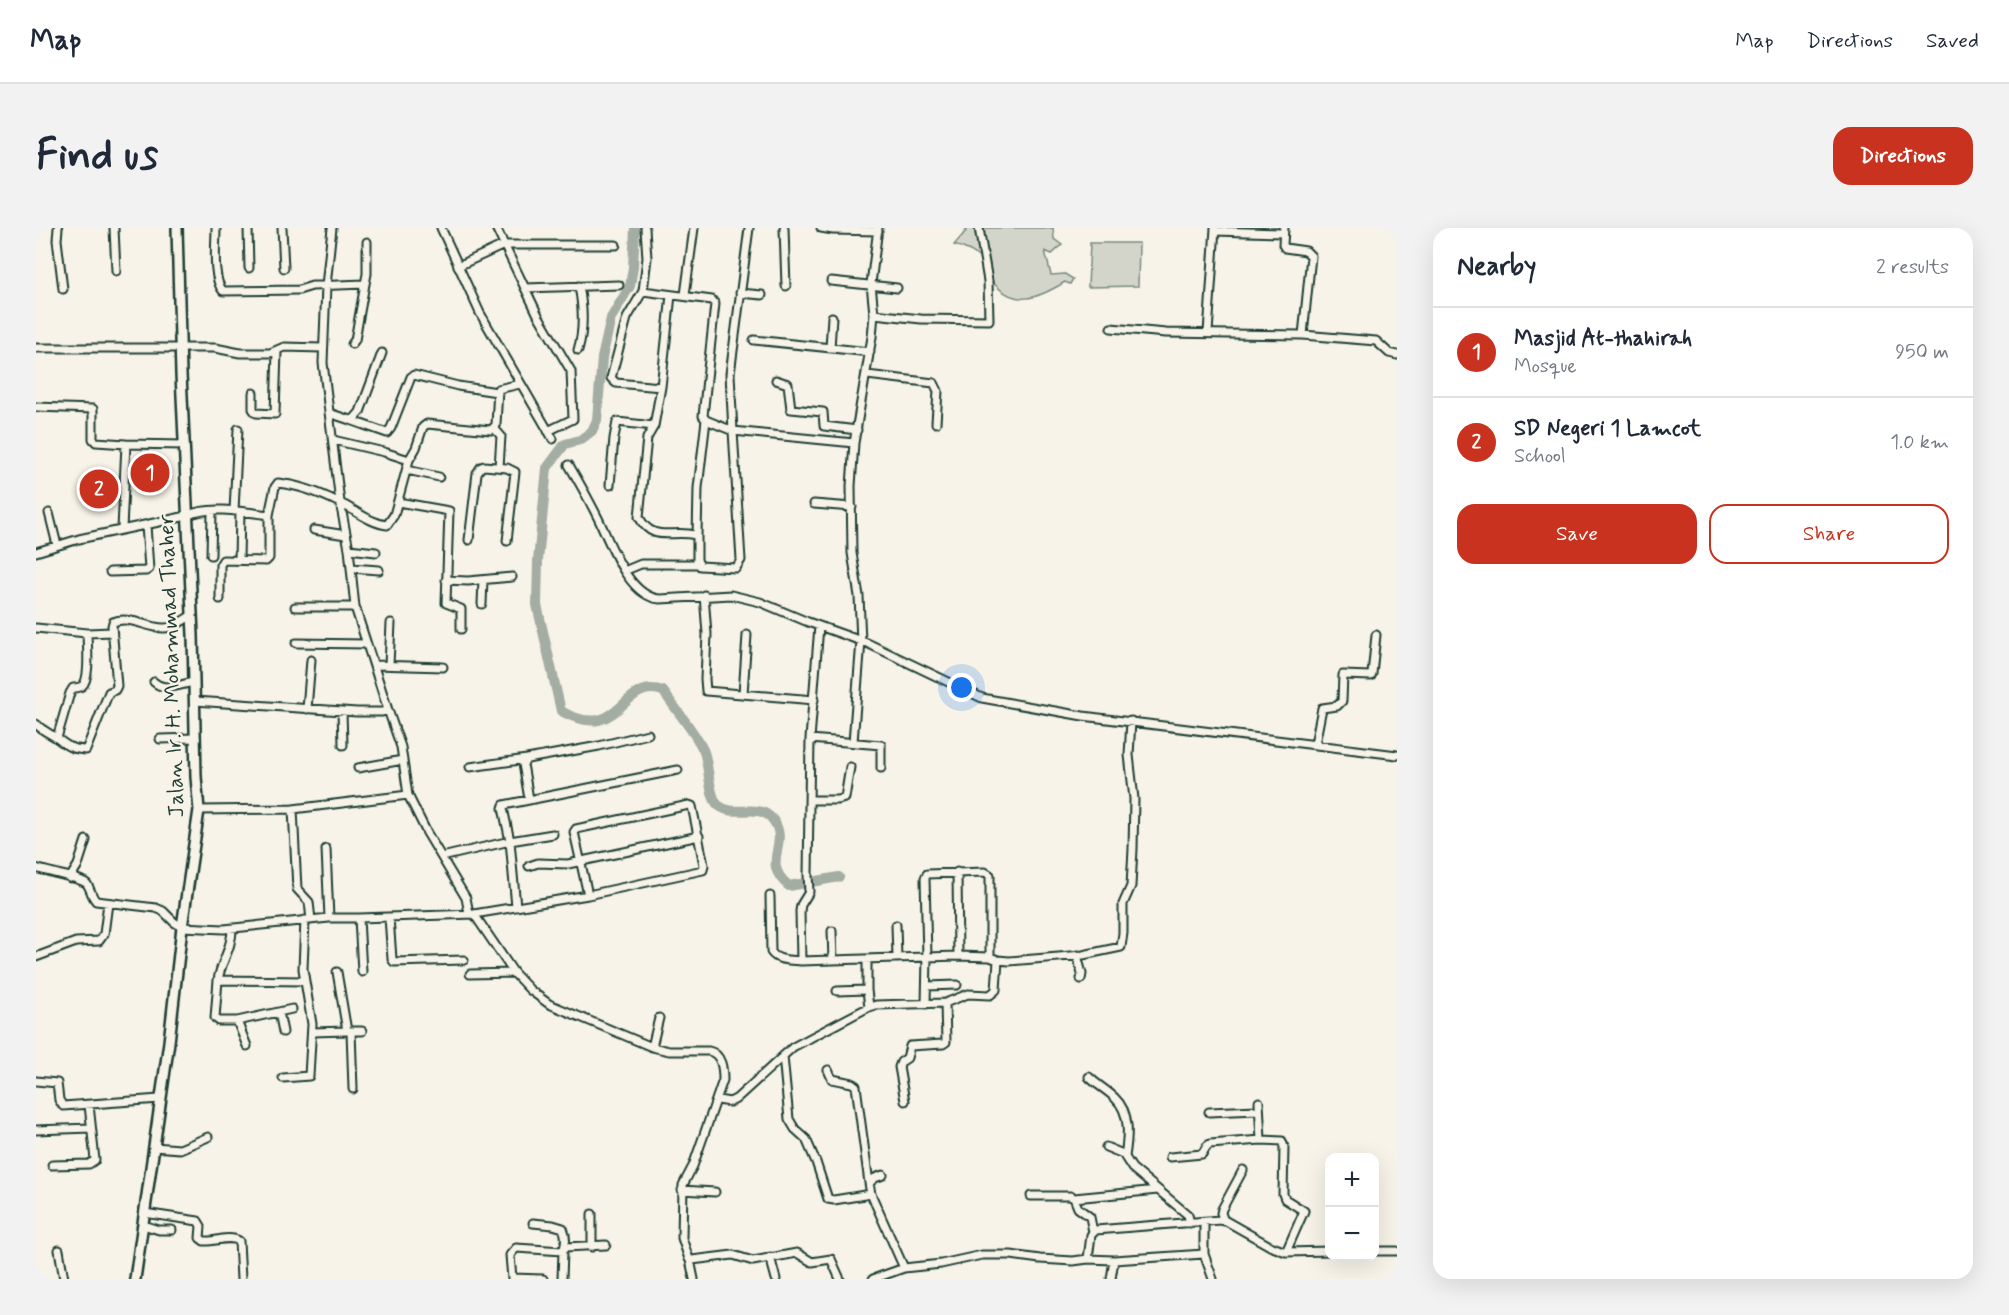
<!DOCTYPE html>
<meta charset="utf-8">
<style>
:root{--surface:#fff;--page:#f2f2f3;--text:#1f2937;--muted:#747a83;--line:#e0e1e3;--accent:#c8321e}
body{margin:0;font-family:Mynerve,sans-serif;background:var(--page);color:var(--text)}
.controls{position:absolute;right:18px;bottom:18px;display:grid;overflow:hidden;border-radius:12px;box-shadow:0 6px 24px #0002}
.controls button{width:54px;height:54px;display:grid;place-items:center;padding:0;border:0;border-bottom:2px solid var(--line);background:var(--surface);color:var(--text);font:30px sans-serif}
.you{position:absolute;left:926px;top:460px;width:21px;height:21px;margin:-15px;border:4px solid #fff;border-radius:50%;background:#1a73e8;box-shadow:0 0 0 9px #1a73e833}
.badge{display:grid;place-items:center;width:39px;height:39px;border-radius:50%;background:var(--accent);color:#fff;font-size:20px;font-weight:700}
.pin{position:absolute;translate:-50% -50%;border:3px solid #fff;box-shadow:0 2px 6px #0006}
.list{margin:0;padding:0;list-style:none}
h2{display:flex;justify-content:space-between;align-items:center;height:78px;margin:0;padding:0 24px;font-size:26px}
h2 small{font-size:20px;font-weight:400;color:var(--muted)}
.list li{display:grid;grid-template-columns:39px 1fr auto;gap:18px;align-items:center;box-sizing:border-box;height:90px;padding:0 24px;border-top:2px solid var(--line)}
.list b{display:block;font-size:22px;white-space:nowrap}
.list p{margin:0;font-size:20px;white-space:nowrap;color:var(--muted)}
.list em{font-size:20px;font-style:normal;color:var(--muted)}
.actions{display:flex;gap:12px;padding:18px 24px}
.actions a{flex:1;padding:14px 0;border:2px solid var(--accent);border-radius:18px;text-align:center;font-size:21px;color:var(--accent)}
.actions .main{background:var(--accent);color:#fff}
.map{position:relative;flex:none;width:1361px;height:1051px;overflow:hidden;border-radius:18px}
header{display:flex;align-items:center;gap:36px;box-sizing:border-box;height:84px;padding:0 30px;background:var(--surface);border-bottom:2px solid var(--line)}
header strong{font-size:28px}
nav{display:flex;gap:33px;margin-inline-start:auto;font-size:21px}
.intro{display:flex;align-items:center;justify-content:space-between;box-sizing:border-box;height:144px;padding:0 36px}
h1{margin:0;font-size:42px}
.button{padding:15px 27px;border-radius:18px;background:var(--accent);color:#fff;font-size:21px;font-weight:700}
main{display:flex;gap:36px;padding:0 36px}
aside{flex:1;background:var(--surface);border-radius:18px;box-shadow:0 6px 24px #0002}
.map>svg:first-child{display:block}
.green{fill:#d3d5ca;stroke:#79897f;stroke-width:1.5}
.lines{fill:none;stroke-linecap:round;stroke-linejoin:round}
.river{stroke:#a4ada3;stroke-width:10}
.minor-casing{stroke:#1f3d34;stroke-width:11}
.secondary-casing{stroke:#1f3d34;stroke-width:14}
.minor{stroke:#f7f3e8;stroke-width:7}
.secondary{stroke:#f7f3e8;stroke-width:9}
.labels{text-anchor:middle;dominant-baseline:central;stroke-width:4.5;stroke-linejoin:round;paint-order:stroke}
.street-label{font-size:22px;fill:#1f3d34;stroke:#f7f3e8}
</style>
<header>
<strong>Map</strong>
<nav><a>Map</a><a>Directions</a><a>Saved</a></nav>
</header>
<div class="intro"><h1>Find us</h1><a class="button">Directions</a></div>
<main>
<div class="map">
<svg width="1361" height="1051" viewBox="0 0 1361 1051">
<rect width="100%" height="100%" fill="#f7f3e8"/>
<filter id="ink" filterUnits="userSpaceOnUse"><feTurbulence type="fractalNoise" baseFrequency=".0167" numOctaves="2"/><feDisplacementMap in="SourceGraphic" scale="12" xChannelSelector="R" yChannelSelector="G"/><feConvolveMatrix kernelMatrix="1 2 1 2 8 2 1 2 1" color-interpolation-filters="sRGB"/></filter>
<g filter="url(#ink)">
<path class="green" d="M929,0H1017L1018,11L1026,17L1016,26L1009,23L1015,47L1029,46L1037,51L1034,56L1029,54C1001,71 978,81 954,51C950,47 950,43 948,38C943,25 931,21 918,17L930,3Z
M1054,15H1103L1102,58L1052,59Z"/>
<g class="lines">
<path class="river" d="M599,0L597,39L594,58L575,90L566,130L561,192L556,203L544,212L529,216L511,240L502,333L501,377L525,483C586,517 584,449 627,463C638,479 662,508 668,524C673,538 673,569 682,577C698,591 723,573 737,592C755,616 723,634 753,658L803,649"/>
<g class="minor-casing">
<path id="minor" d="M22,0L21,12L27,61
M78,0L80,43
M180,0C180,16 176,51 187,63L263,62L276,58L329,56L319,112L316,116
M212,0L213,40
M246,0L248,40
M405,0L444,85L517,211
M460,0L502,87L535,143L537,191L512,203
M609,0L611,30L607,63L591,90L575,150L580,155L625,159
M713,0L694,146L697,203L818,215
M748,0L750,58
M785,0L797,2L842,3
M1248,0L1247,17L1249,20L1270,23L1275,28L1267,107
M1179,3L1247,5
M422,38L468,17H580
M795,53L861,60
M329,56L331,46V14
M489,60L583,57
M607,63L676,72L679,76L667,188L670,192L697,203L705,332L700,340L664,338L661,332V309L659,307C636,301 617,316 603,289L611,210L618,198L625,159L635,67
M704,65L726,67
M649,67L658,0
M838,86L885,91L953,92L952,53L943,0
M1075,100L1130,105L1267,107L1340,113L1353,125L1361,127
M1172,105L1179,0
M718,112L834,124
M0,120H179L204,125H234L248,119L286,120
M794,120L796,89
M542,122C548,102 547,79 543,58
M831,147L898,155L902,163L900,195
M740,152L752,156L755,181L787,184L788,198L821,202
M217,165V181L220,185L239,186L241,123
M0,179L57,181V211L60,214L90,216L149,217
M293,185L314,192L318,191L324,184L346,125
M314,192L351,205L355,200L375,149L378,147L422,158L461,164
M458,200L465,208L463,239
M297,212L348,224L373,232
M533,237C543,254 553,272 562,290C574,314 592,369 624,371L695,367L724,374L772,394L831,415L946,470L1047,488L1361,527
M371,242L403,249
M574,257L578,210L581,194L618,198
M362,274L413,283L410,375L425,381V401
M778,276L816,279
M198,283L202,201
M13,285L21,317
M86,301L90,216
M278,302L310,307
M661,309L662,260L670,192
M433,312L441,245L445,239L448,238L471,240L479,244L471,313
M313,321L340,324
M0,324L43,311L151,288C171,277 211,284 233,287L239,259L242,255C262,257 286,266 304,275C319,282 334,295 351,297L358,287L373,232L380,220L387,199L391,196L455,202L460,197L462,161L484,156
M175,327L176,284
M203,332L204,284
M315,340L343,342
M588,343L605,336H662
M74,344L110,343L113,341L110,297
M410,352L432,353L476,349
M668,367L671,406L669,451L670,463L778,472
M184,371V337L187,332L230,333L233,330V287
M446,376L447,352
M259,379H319
M783,398L774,511L772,647L773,664L765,677L764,683L765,733L922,728L954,729L962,732L973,733L1047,727L1085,719L1087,705V676L1095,658L1097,621L1098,571L1093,527L1095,493
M0,400L51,405L76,404
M260,415L331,416
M338,437L407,439
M353,437L355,395
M118,454C129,464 145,456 158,454
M707,466L711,407
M159,473L321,484H346L352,482L319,379L313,321L304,274L287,135L290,58L296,0
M271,481L275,432
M352,482L365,519L372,567L391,605L430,670L433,685
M306,483L307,517
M0,496C8,504 14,505 22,511C32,519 36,521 50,522L73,464L79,462L81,458L76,398L77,394C95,387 112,401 129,400C138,400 147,392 155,388
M21,510L34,465L37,460C40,460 43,460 46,458C55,451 51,416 51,405
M124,511L160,510
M774,511L845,517V540
M817,514L825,413L823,368L816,325L815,258L818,215L836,109L838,86L835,56L842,0
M1279,516L1286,480L1301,478L1306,473L1307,447L1335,448L1336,446L1340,407
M434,539L491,531
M322,540L367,532
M493,571L487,536L491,531L563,518L612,506
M773,572H802L809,570L814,539
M257,581L372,567
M163,582L257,581L261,661L273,674L275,692
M290,621L293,690
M406,629L474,613L517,606
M493,638L502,635L532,636L663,608
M0,640C10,644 46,650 51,656C55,661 55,668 60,673L120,680L127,683L138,694L146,699L188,701L293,690H323L438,686L478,745L494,762L513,776L616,819L633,823H673C686,826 687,841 687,852L657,938L647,957L646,1010L653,1031L656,1032L697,1027L717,1033L761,1025L776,1034L795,1031L804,1051
M921,644L922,728
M34,650L42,637L50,612
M734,668L735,724C741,733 755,732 765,733
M480,679L474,613L467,580L468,577L642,542
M438,686L552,667L667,642L668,637L656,578L653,577L540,601L538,604L552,667
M353,689L356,731L358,734L428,732
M323,690L326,744
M860,697L861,730
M796,703L797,732
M1041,727L1046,746L1045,751
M0,729L40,714L63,713L68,706L72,675
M831,732V762L833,779
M434,746L478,745
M182,752C185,733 196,721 196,701
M891,758L921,757
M801,763L831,762
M890,776L891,729L889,650L891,646L949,644L954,647V729
M243,784L247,804
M201,793L256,781
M311,803H326
M315,803L317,861
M276,804L311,803L301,744
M211,818L201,793H183L179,790L182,752L269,753
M616,819L623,790
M747,828L753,891L759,901L770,911L780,934L792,971L798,972L835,966
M792,842L796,851L816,855L820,858L833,955
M1053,849C1061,857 1071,862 1079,870C1095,885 1092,909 1089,929
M247,850L273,848L276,796L267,741L269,692
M0,853L21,855L23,872L27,878L124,871
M682,872L694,874L700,871L757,819L833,779L840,777L909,775L932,766L954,767L960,762L962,732
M869,873L863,839L865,834L871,830L874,818L907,816L910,814L909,775
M1223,874L1225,912
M1173,884L1222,882
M0,902L55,900
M118,919L144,921L172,909
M1070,919L1087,926L1096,940L1152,987L1154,995
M1134,929L1166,926L1171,918L1174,916L1225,912L1246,913L1248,919L1247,966L1249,971L1268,983L1250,1024
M16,937L53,936L59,932L53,877
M847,947L839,950L833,955L835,966L868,1040
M646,962L679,964
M995,968H1034L1038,970L1042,980L1054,989L1057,1004
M1038,970L1122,962
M108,985L162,993L165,998L164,1010L168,1013C179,1014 193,1007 203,1013L205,1051
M556,986V1019
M1188,993L1185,985L1186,981L1207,942
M497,995L517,997L527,1000C530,1007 530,1016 527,1023L526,1051
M1168,995V1026L1177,1051
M107,997L123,1002H136
M529,1019L570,1017
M23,1022L28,1051
M1338,1023H1361
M734,1029L740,1051
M1052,1031L1078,1032L1168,1026
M654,1032L658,1051
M476,1050L507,1051
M476,1051L474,1027L480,1020L527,1023
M837,1051L868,1040L905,1036L946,1027H975L1004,1031L1037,1033L1052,1031L1055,1007L1060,1002L1184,992L1190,993L1234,1018L1250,1024L1294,1023
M1075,1051L1078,1032"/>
</g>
<g class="secondary-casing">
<path id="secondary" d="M99,1051L133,814L146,699L163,582L160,549L157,407L145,146L141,0"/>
</g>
<use href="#minor" class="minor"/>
<use href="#secondary" class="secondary"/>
</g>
</g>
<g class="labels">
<g class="street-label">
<text transform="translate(136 438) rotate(-92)">Jalan Ir. H. Mohammad Thaher</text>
</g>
</g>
</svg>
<div class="controls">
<button>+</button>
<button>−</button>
</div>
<div class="you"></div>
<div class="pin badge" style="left:114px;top:245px">1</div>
<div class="pin badge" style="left:63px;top:261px">2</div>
</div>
<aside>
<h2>Nearby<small>2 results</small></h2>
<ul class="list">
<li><span class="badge">1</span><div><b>Masjid At-thahirah</b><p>Mosque</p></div><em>950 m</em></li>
<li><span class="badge">2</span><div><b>SD Negeri 1 Lamcot</b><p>School</p></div><em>1.0 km</em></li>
</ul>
<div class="actions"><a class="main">Save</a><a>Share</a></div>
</aside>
</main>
